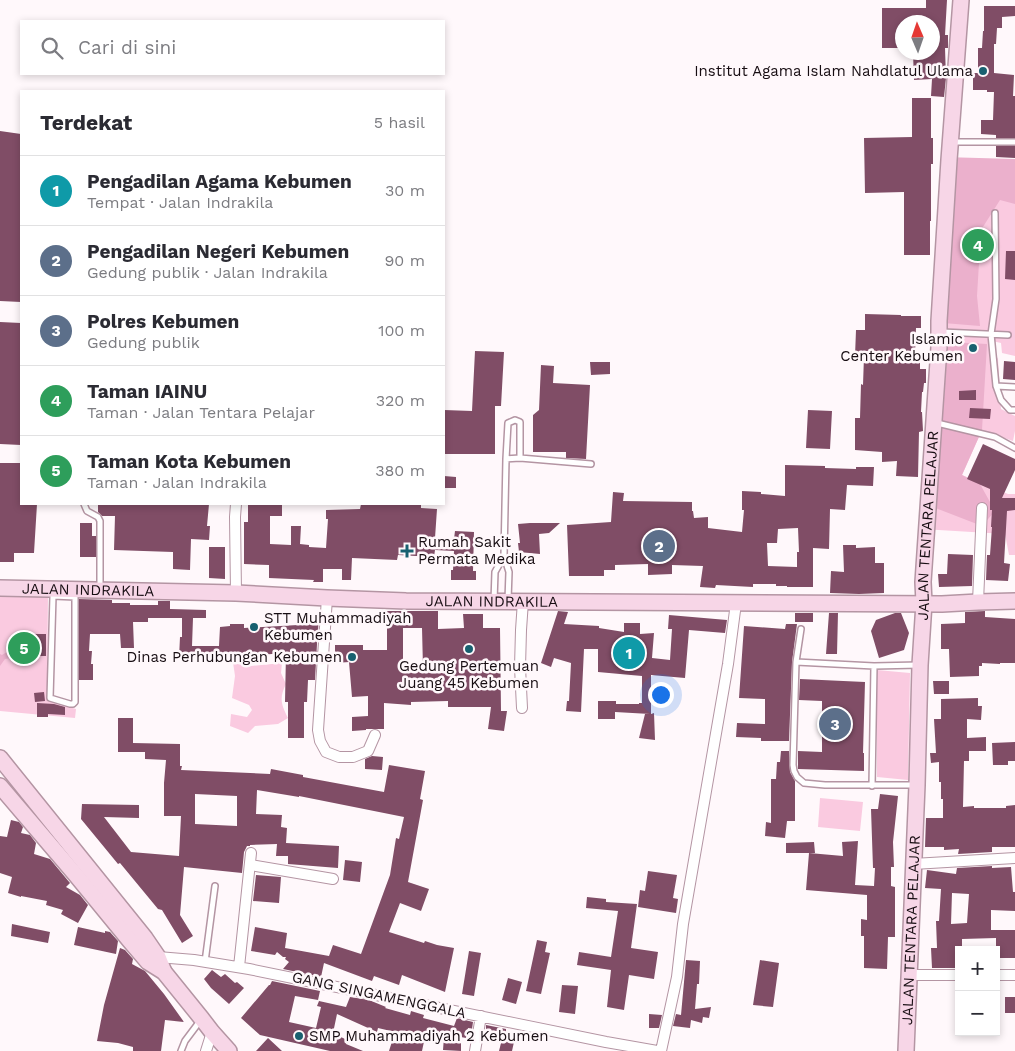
<!DOCTYPE html>
<html lang="id">
<meta charset="utf-8">
<style>
:root{--surface:#fff;--page:#f7f7f7;--text:#2b2b33;--muted:#7c7c81;--line:#e1e1e2;--accent:#186070}
body{margin:0;font-family:"Work Sans",sans-serif;background:var(--page);color:var(--text)}
.controls{position:absolute;right:15px;bottom:15px;display:grid;overflow:hidden;border-radius:0px;box-shadow:0 2px 8px #0003}
.controls button{width:45px;height:45px;display:grid;place-items:center;padding:0;border:0;border-bottom:1px solid var(--line);background:var(--surface);color:var(--text);font:25px sans-serif}
.compass{position:absolute;left:895px;top:15px;width:45px;height:45px;border-radius:50%;background:var(--surface);box-shadow:0 2px 8px #0003;rotate:358deg}
.you{position:absolute;left:660px;top:694px;width:18px;height:18px;margin:-12px;border:4px solid #fff;border-radius:50%;background:#1a73e8;box-shadow:0 0 0 8px #1a73e833}
.badge{display:grid;place-items:center;width:32px;height:32px;border-radius:50%;background:var(--accent);color:#fff;font-size:16px;font-weight:700}
.pin{position:absolute;translate:-50% -50%;border:2px solid #fff;box-shadow:0 1px 5px #0006}
.list{margin:0;padding:0;list-style:none}
h2{display:flex;justify-content:space-between;align-items:center;height:65px;margin:0;padding:0 20px;font-size:21px}
h2 small{font-size:16px;font-weight:400;color:var(--muted)}
.list li{display:grid;grid-template-columns:32px 1fr auto;gap:15px;align-items:center;box-sizing:border-box;height:70px;padding:0 20px;border-top:1px solid var(--line)}
.list b{display:block;font-size:19px;white-space:nowrap}
.list p{margin:0;font-size:16px;white-space:nowrap;color:var(--muted)}
.list em{font-size:16px;font-style:normal;color:var(--muted)}
.icon{flex:none;width:28px;height:28px;fill:none;stroke:currentColor;stroke-width:2;stroke-linecap:round;stroke-linejoin:round}
.map{position:relative;flex:none;width:1015px;height:1051px;overflow:hidden}
.search{position:absolute;background:var(--surface);box-shadow:0 2px 8px #0003;left:20px;top:20px;width:425px;height:55px;display:flex;align-items:center;gap:12px;box-sizing:border-box;padding:0 18px;border-radius:0px;color:var(--muted);font-size:19px}
.panel{position:absolute;background:var(--surface);box-shadow:0 2px 8px #0003;left:20px;top:90px;width:425px;height:415px;border-radius:0px}
.map>svg:first-child{display:block}
.green{fill:#facae0}
.forest{fill:#ebb0cc}
.building{fill:#804d66;fill-rule:evenodd}
.lines{fill:none;stroke-linecap:round;stroke-linejoin:round}
.lane-casing{stroke:#b495a3;stroke-width:8}
.street-casing{stroke:#b495a3;stroke-width:12}
.secondary-casing{stroke:#b495a3;stroke-width:18}
.lane{stroke:#fff;stroke-width:5}
.street{stroke:#fff;stroke-width:10}
.secondary{stroke:#f7d6e7;stroke-width:15}
.poi-dot{fill:#186070;stroke:#fff8fb;stroke-width:2}
.labels{text-anchor:middle;dominant-baseline:central;stroke-width:5;stroke-linejoin:round;paint-order:stroke}
.poi-label{font-size:15px;fill:#170d12;stroke:#fff8fb;text-anchor:end}
.street-label{font-size:15px;fill:#170d12;stroke:#fff8fb}
</style>
<div class="map">
<svg width="1015" height="1051" viewBox="0 0 1015 1051">
<rect width="100%" height="100%" fill="#fff8fb"/>
<path class="green" d="M946,159L1015,160V356L1002,353L1001,343L988,340L998,359L1001,409L1015,416V431L1013,441L982,430L962,475L1008,494H1015V555H1009L1005,534L922,529L931,334L968,336L934,329Z
M0,594L48,595L47,700L76,709L75,718L0,711Z
M233,662L251,666L282,663L281,673L286,684C279,698 281,704 288,718L278,724L255,726L248,733L230,726L231,714L247,717L252,710L249,705L232,698L235,676Z
M877,670L910,673L908,780L877,777Z
M820,798L863,802L860,831L818,827Z"/>
<path class="forest" d="M943,157L1015,159V204L1000,200L981,230L977,296L980,326L931,322Z
M932,341L987,344L982,430L962,475L980,484L995,511L982,526L920,502Z
M17,643L22,646L23,654L17,657L5,659L0,666V654L2,655C8,652 11,647 17,643Z"/>
<path class="building" d="M926,0H947L945,35H948V48H945L946,78L944,97L931,96L932,79L914,80L913,53L932,52V22H902V48H882V8H926Z
M984,6H1015V16L1002,17V28H997L996,44H994V73L1014,75L1013,96H1015V138H996V135L981,134V120H993L994,92H987V90H973V73H978V48H982L983,31H984Z
M912,98H931V138H933V164H931V221H930V255H904V192L865,193L864,138L912,137Z
M0,131L21,134V302L0,301Z
M996,146H1015V158L996,157Z
M1006,251H1015V280L1005,279Z
M865,314L901,315V316H921V328H916L915,355H920V369H926V383H924L923,392H922L921,412H922L923,431L919,432L918,477L896,476L897,461L882,462V452L855,450V418H860L861,384L863,385L864,356H855L856,330H865Z
M0,322L21,323V445L0,444Z
M475,351L504,352L501,406H495V454H444V410L472,411Z
M1004,361L1015,362V380L1003,379Z
M590,362H610V374L591,375Z
M541,365L554,366L553,383L590,385L586,459L566,458V452H533V415L539,410Z
M976,390V400H959V391Z
M970,408L991,409L990,419L969,418Z
M808,410L832,411L830,449L806,448Z
M983,444L1015,459V470L1002,498H1015V510L1007,511L1004,563L1010,564L1008,581L986,580L987,555H990L992,527H991L992,510H990V489L967,479Z
M0,463H21V504H37L34,553H14V562H0Z
M785,465L825,466V468L856,469V467H874L873,486L847,485L845,510L830,509L829,549L813,548V587H787V586H776V584H753V587L716,585L715,588L700,587L703,566L672,565V574L648,575V564L615,565V570H604V576H569L567,525L611,522L613,492L624,493L623,501L692,502V511H693L694,518L708,517V528L742,532L744,510H742V491L761,492V494L785,496ZM798,528L799,552H797V567L768,566L767,543H777L778,529Z
M444,476L456,477V488H444Z
M98,504H209L207,526H210L209,540L191,539L190,570L173,569V552L114,550L115,516H102L98,512Z
M248,504H282V516H270V544L291,545V526H301L300,544L309,545V547L326,548L328,519H326V510L360,509L361,504H421V508L437,509L435,538L454,539L455,531L474,532L473,571H476V580H451V570H453L454,551L435,550L434,557L398,555L397,560L352,558L351,580H342V569H323V582H313L314,580L269,578V565L244,564V522H248Z
M80,523H92V536H96V557H80Z
M530,523H560L549,533L539,534L540,554L519,552L518,543H520L518,524Z
M843,545H856V548L875,547V563H884V593L859,594L830,593L831,571L844,572Z
M209,547H225V579L209,578Z
M948,554L973,555L972,586L939,587L938,574H947Z
M79,599L112,600V603H130V605H158V601H170V609L206,610V618H193L192,646H219L220,627L230,626V624H244V628L298,625V614H319L318,631H316L317,644L315,680H308L307,702H304V738H288V702H285L286,653L228,657V660H219V658H179L180,637H182V618H148V622H133L134,648H121L120,634H90L89,651H92L91,664H93V680H79Z
M386,611H438V629L464,628L463,614H483V628H500L501,711H507L504,731L488,729L491,707H448V701L411,702V705L384,703V729H366V730L352,731V717L368,716V696L352,697L349,662L335,663V645H363V650H387V628H386ZM403,628H422L423,668L403,666Z
M558,611L568,612L564,624L599,626V628L624,632V623H640V634L654,633L652,658L670,660L672,629H668L669,615L727,620L725,633L689,630L685,678L651,675V714L654,713L655,740L639,738L645,714H650L615,712V719H598V701H616V704H639V703H642V676L598,672V649H584L581,712L566,711L567,701H569L571,663L554,658L551,667L541,663Z
M985,611V617L1015,619V663H1000V664L982,663V666H979V676L950,677L949,649H941V624L965,623V612Z
M795,613H813V622H795Z
M829,613H838L837,654H826Z
M895,613H901L909,633L904,650L879,658L871,631L876,620Z
M786,624H797L792,662L789,741H761V738L736,737L737,723L765,724V699L739,698L744,626L785,629Z
M34,634H46V656H35Z
M800,679L865,682L863,753H864V771L798,769V751L822,752V701L799,700Z
M933,681H949V694H934Z
M44,692L45,701L35,702L34,693Z
M978,698V706H982L981,720L967,719V738L986,737V751H969V761H964L963,807L974,806V808H1006V806L1015,805V847H992V852L958,854L959,849L944,850V847H925L926,818H943V799H941V782H939V762L931,763L930,753H936L934,719H941V699Z
M37,703L54,704L65,707V715L48,714V717H37Z
M118,718H133V743L180,744V766H182L181,770L270,774L271,769L303,775V777L384,792L389,765L425,771L420,799L423,800L408,882L429,889L421,911L400,903L389,932L424,943L425,941L437,945L454,948L445,992L402,975L399,985L374,976L372,981L324,963L321,977L283,969L289,962L285,959L286,957H283L277,952L275,955L251,951L255,927L287,933L285,948L329,956L333,945L361,954L390,875L396,838L399,839L404,817L299,796V797L257,790L256,814L282,815L281,827L287,828L286,843L339,846L338,868L288,864V856H276L277,844L250,845V846H247L244,852L242,873L184,867L180,915L193,936L182,943L162,910L158,909L120,863L118,864L81,819L82,804L139,805V818L104,817L131,852L179,856L181,816H164V783L166,760L145,759V752H118ZM195,794L237,796V826L195,824Z
M1015,742V761H1008V765H993L992,743Z
M781,751H789L790,772L795,781V821H787L785,838L765,836L766,822L771,823V779H776L777,762H780Z
M372,756L383,757L382,770L365,769V759Z
M880,794L898,796L893,842L894,867H891V886L895,887V937H888L887,969L864,968V936H861V919L867,920V895L806,890L809,853L843,856L842,842L858,841L855,885L874,886L875,868H873L871,809H878Z
M11,820L19,822L23,827L21,833L30,835L36,843L34,854L50,859L70,883L66,887L80,895L88,905L78,923L61,914L63,910L46,905L47,901L21,896V897L8,893L12,877L0,873V836L7,837Z
M814,842L815,853H786V843Z
M345,860L362,862L360,882L343,880Z
M992,866V868L1011,867L1013,892H1015V911L991,910V930H1015V958H996V938L962,939V950H959V968H932L931,948H937L936,921H939L941,889L925,888L927,870L956,874L957,868ZM952,893L969,894L967,923L951,924Z
M648,871L677,875L673,898L678,899L676,913L638,907L640,890L645,891Z
M256,875L281,877L279,903L253,901Z
M587,897L606,899V902L637,904L631,948L658,952L654,979L629,975L624,1010L607,1007L611,970L577,965L579,952L611,957L618,911L586,908Z
M12,924L50,932L48,943L11,936Z
M78,927L105,933V931L110,932L118,941L116,954L74,945Z
M537,940L547,942L545,952L550,953L541,994L526,991Z
M120,948L125,950L133,959L132,964L145,971L164,994L184,1022L165,1020L161,1051H133V1047L118,1043L97,1041L104,1005Z
M469,951L481,953L474,996L462,994Z
M686,960L700,961L699,984H697L695,1009L711,1007L709,1018L703,1017L702,1023L691,1020L690,1028L673,1026L676,1014L681,1015Z
M760,960L779,963L773,1007L753,1005Z
M212,970L221,977L225,974L235,983L237,982L244,988L229,1004L211,988L204,979Z
M508,978L522,982L516,1004L502,1000Z
M272,981L320,991L318,1000L295,996L289,1022L316,1028L321,1007L317,1006L319,1001L346,1007L350,997L369,1000L386,1007L385,1008L410,1015L411,1011L424,1015L423,1018L454,1026L457,1018L473,1022L472,1029L468,1028L466,1038L461,1037V1051L443,1050L444,1037L426,1032L422,1051H389L395,1032L378,1028L377,1032L337,1014L333,1033L347,1040L346,1044L363,1051H330L260,1035L241,1018L269,985H270Z
M562,985L578,986L575,1014L559,1012Z
M1005,997H1015V1013H1005Z
M649,1014L662,1015L659,1028H649Z
M486,1025L506,1029V1032L486,1030Z
M268,1038L282,1051H256Z
M502,1039L514,1042L512,1051H499Z"/>
<g class="lines">
<g class="lane-casing">
<path id="lane" d="M952,142H1015
M995,213L996,299L991,334L996,386L1001,400L1010,410H1015
M942,332L1008,335
M996,386L1015,387
M937,423L995,437L1015,448
M506,459L520,458
M84,504L87,511L98,517L100,521V589
M53,596L75,597V702L73,704H70L50,698Z
M508,600L509,572L504,556L506,459L508,423L515,420L520,422V458L591,464
M494,601L495,572L504,556
M796,662L801,629
M915,785H825L804,783L797,777L794,771L793,765L796,662L874,666L919,665
M872,786L874,666
M205,962L215,886
M181,1051L185,1041L200,1021"/>
</g>
<g class="street-casing">
<path id="street" d="M236,504L235,517L236,593
M327,598L318,730L320,741L326,752L339,757H353L368,751L375,735
M978,602L982,508
M522,708L520,667L521,630L523,601
M913,864L1015,858
M250,865L333,879
M153,959L158,957L194,960L249,969L606,1042L657,1051
M239,967L251,853
M909,975H959
M996,975H1015
M206,1051L212,1032
M475,1051L481,1016
M661,1051L677,977L683,924L728,664L736,603"/>
</g>
<g class="secondary-casing">
<g id="secondary">
<path id="s1" d="M0,588L236,593L327,598L406,601L942,604L978,602L1015,601"/>
<path d="M0,758L145,938L158,957L164,972"/>
<path d="M0,786L75,874L130,941L148,962L164,972L202,1019L212,1032L229,1051"/>
<path id="s2" d="M906,1051L917,785L920,665L924,603L923,582L939,347V321L949,160L961,0"/>
</g>
</g>
<use href="#lane" class="lane"/>
<use href="#street" class="street"/>
<use href="#secondary" class="secondary"/>
</g>
<g class="poi-dot">
<circle cx="983" cy="71" r="5"/>
<circle cx="973" cy="348" r="5"/>
<path d="M404.5 543.5h5v5h5v5h-5v5h-5v-5h-5v-5h5z"/>
<circle cx="254" cy="627" r="5"/>
<circle cx="469" cy="649" r="5"/>
<circle cx="352" cy="657" r="5"/>
<circle cx="299" cy="1036" r="5"/>
</g>
<g class="labels">
<g class="poi-label">
<text x="973" y="71">Institut Agama Islam Nahdlatul Ulama</text>
<text x="963" y="339">Islamic<tspan x="963" dy="17">Center Kebumen</tspan></text>
<text x="418" y="542" text-anchor="start">Rumah Sakit<tspan x="418" dy="17">Permata Medika</tspan></text>
<text x="264" y="618" text-anchor="start">STT Muhammadiyah<tspan x="264" dy="17">Kebumen</tspan></text>
<text x="342" y="657">Dinas Perhubungan Kebumen</text>
<text x="469" y="666" text-anchor="middle">Gedung Pertemuan<tspan x="469" dy="17">Juang 45 Kebumen</tspan></text>
<text x="309" y="1036" text-anchor="start">SMP Muhammadiyah 2 Kebumen</text>
</g>
<g class="street-label">
<text stroke="none"><textPath href="#s2" startOffset="526">JALAN TENTARA PELAJAR</textPath></text>
<text stroke="none"><textPath href="#s1" startOffset="88">JALAN INDRAKILA</textPath></text>
<text stroke="none"><textPath href="#s1" startOffset="492">JALAN INDRAKILA</textPath></text>
<text stroke="none"><textPath href="#s2" startOffset="121">JALAN TENTARA PELAJAR</textPath></text>
<text transform="translate(379 995) rotate(12)">GANG SINGAMENGGALA</text>
</g>
</g>
</svg>
<div class="controls">
<button>+</button>
<button>−</button>
</div>
<svg class="compass" viewBox="-18 -18 36 36"><path d="M0-13l5 13h-10z" fill="#e53935"/><path d="M0 13l5-13h-10z" fill="#7c7c81"/></svg>
<div class="you"></div>
<div class="pin badge" style="left:629px;top:653px;background:#0f9aa8">1</div>
<div class="pin badge" style="left:659px;top:546px;background:#5c6f8a">2</div>
<div class="pin badge" style="left:835px;top:724px;background:#5c6f8a">3</div>
<div class="pin badge" style="left:978px;top:245px;background:#2e9e5b">4</div>
<div class="pin badge" style="left:24px;top:648px;background:#2e9e5b">5</div>
<div class="search"><svg class="icon" aria-label="search" viewBox="0 0 24 24"><circle cx="10" cy="10" r="6"/><path d="M15 15l6 6"/></svg>Cari di sini</div>
<section class="panel">
<h2>Terdekat<small>5 hasil</small></h2>
<ul class="list">
<li><span class="badge" style="background:#0f9aa8">1</span><div><b>Pengadilan Agama Kebumen</b><p>Tempat · Jalan Indrakila</p></div><em>30 m</em></li>
<li><span class="badge" style="background:#5c6f8a">2</span><div><b>Pengadilan Negeri Kebumen</b><p>Gedung publik · Jalan Indrakila</p></div><em>90 m</em></li>
<li><span class="badge" style="background:#5c6f8a">3</span><div><b>Polres Kebumen</b><p>Gedung publik</p></div><em>100 m</em></li>
<li><span class="badge" style="background:#2e9e5b">4</span><div><b>Taman IAINU</b><p>Taman · Jalan Tentara Pelajar</p></div><em>320 m</em></li>
<li><span class="badge" style="background:#2e9e5b">5</span><div><b>Taman Kota Kebumen</b><p>Taman · Jalan Indrakila</p></div><em>380 m</em></li>
</ul>
</section>
</div>
